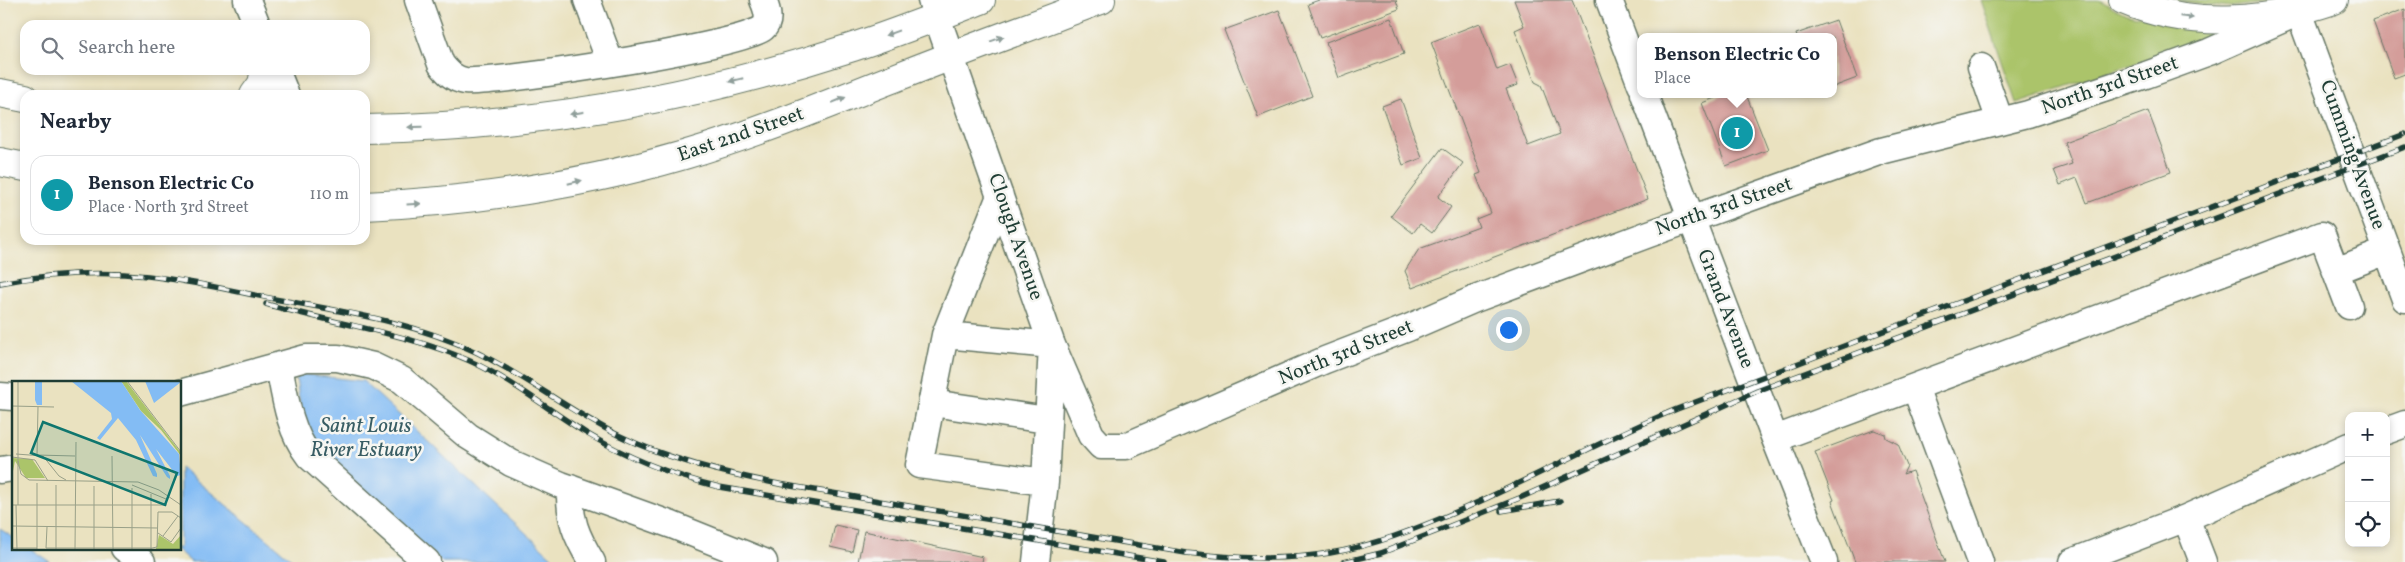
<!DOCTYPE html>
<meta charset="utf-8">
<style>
:root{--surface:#fff;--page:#f6f6f7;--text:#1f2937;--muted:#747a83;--line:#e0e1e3;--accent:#0f766e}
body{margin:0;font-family:Vollkorn,serif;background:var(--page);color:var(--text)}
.controls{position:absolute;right:15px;bottom:15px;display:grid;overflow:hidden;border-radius:10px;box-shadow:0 2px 8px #0003}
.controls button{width:45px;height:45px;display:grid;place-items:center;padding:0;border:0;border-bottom:1px solid var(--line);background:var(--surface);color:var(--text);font:25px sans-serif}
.you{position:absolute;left:1508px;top:329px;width:18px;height:18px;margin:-12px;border:4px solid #fff;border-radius:50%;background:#1a73e8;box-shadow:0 0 0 8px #1a73e833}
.badge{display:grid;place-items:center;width:32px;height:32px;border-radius:50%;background:var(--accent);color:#fff;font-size:16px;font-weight:700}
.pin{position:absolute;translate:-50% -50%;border:2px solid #fff;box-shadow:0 1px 5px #0006}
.popup{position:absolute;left:1637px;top:33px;width:200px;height:65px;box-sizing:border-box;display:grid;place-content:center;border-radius:10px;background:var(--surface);filter:drop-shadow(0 1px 4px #0005);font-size:16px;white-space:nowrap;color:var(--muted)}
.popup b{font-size:19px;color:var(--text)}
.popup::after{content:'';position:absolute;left:50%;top:100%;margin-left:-10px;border:10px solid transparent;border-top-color:var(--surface)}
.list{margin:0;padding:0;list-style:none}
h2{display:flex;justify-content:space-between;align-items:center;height:65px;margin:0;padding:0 20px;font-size:21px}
h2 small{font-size:16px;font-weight:400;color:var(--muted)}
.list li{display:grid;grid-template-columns:32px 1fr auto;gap:15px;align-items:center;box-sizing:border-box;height:80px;margin:0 10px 10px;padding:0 10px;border:1px solid var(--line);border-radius:15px}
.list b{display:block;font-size:19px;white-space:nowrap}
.list p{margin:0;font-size:16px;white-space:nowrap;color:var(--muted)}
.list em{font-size:16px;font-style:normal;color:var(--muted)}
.icon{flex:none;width:28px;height:28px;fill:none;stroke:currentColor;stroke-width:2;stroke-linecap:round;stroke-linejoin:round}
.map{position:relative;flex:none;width:2405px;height:562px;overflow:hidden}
.search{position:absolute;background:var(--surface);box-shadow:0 2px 8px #0003;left:20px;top:20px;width:350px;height:55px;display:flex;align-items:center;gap:12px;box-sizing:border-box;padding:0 18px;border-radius:15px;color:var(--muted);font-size:19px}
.panel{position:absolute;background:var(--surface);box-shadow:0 2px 8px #0003;left:20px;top:90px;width:350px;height:155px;border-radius:15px}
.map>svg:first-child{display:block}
.green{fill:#abc46a;stroke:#65804f}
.water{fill:#83bcf4;stroke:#517c94}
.building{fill:#d49d9a}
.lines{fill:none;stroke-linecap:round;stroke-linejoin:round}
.minor-casing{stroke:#667765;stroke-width:29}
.major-casing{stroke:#667765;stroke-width:30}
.highway-casing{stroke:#667765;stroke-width:30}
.minor{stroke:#fff;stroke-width:26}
.major{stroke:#fff;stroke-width:28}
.highway{stroke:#fff;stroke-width:28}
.rail-casing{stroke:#1f3d34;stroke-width:5.5}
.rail{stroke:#f6f6f2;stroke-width:4;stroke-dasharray:11;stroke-linecap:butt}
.oneway{fill:#8f9e9a}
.labels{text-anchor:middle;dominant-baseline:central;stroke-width:5;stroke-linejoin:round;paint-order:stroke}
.street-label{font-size:20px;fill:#1f3d34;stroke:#f6f6f2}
.water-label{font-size:21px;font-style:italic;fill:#385d64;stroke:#f6f6f2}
.inset-road{fill:none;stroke:#99a088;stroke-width:1}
.view{fill:#0f766e;fill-opacity:0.15;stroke:#0f766e;stroke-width:2.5}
.inset-edge{fill:none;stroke:#1f3d34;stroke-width:2.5}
</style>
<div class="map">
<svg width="2405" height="562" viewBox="0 0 2405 562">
<rect width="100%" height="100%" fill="#f6f6f2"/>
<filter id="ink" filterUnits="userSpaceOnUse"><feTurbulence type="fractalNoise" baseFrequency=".02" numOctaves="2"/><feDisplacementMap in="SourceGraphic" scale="10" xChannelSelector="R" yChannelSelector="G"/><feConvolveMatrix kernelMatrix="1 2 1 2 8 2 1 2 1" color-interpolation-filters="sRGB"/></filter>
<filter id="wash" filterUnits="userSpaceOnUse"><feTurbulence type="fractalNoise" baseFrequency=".0096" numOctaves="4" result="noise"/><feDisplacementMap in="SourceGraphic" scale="20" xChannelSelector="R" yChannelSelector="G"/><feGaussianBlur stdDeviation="1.12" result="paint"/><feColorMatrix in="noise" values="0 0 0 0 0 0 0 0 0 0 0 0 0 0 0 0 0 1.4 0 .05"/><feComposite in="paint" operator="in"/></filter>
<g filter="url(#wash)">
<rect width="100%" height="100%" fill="#eae2c0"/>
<path class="green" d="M1981,0H2099L2126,14L2230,32L2016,103Z
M2169,0H2286L2231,7Z"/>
<path class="water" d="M301,374L363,381L557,562H442L305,437L296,378Z
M180,467L295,562H191L175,548H180Z
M0,529L14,538V548H29L50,562H0Z"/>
<g id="blocks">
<path class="building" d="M1319,0H1396L1399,9L1320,38L1308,4Z
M1514,0H1572L1648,199L1412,288L1405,271L1419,249L1479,227L1476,219L1491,213L1476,175L1481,173L1431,42L1480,23L1497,70L1510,65L1518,85L1506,89L1528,146L1560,134L1541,85L1535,82L1515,30L1524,26Z
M2405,9V74L2394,78L2373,21Z
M1279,10L1312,96L1258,117L1224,30Z
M1391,18L1404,54L1339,78L1326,42Z
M1836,20L1857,78L1833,87V37H1797L1796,34Z
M1725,94H1746L1768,150L1726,166L1702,103Z
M1401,99L1422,158L1403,165L1382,106Z
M2148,111L2171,172L2087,203L2077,178L2060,185L2054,170L2072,164L2064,142Z
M1442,148L1463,163L1438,197L1451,207L1432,233L1420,224L1413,233L1391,216Z
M1874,430L1885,434L1886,438L1898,444L1907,466L1903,474L1912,471L1945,562H1855L1832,501L1834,500L1815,452Z
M835,525L857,530L852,552L830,547Z
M864,531L983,557L982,562H858Z"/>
</g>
</g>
<g filter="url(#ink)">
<use href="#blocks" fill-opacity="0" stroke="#667765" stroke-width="1"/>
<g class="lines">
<g class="minor-casing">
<path id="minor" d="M247,0L257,25
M418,0L441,64C448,73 454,79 465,81C497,84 745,45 763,28C771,21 767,9 763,0
M587,0L610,62
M931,0L1052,345L1091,435L1101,446H1126L1325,360L1408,328L1475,299L1649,234L1881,151L2028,114L2146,75L2209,52L2299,12L2405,299
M1609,0L1641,85
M1981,67L2000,121
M276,70L286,95
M1644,94L1775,439L1824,562
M1000,196L945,335L919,465L1045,482
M2336,271L2387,251
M945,335L1052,345L1045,482L1036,562
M279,366C285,397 289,430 309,456L427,562
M1915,387L1980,562
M180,393L306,358H338L373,366L402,380L468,436L511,463L561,485L672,525L764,562
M0,396L14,397
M932,403L1047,420
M2386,431L2405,424
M1775,439L2322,235L2349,306
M0,470L14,468
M570,488C569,519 576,536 592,562
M2186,518L2203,562
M124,548L142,562
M2072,562L2186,518L2349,446"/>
</g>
<g class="major-casing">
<path id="major" d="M2123,0C2190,29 2266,23 2334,0"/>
</g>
<g class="highway-casing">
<path id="highway" d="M0,93L25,98
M254,95L262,84L265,70
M365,129C531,127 696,98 853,47C896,33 939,16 981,0
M0,162L25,167
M365,206C476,201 578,186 684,155C759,133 830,103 902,75C968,49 1034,25 1101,0"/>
</g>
<use href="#minor" class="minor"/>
<use href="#major" class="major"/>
<use href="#highway" class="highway"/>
<g class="rail-casing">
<path id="rail" d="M0,283C49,274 98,271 148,276C194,281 240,293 286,301C351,313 416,323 476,352C526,376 569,411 618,435C669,460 724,473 779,484L1186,553C1235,558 1281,561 1330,553C1373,546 1416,529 1456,512C1530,480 1601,440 1677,409L2405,134
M266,304C334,324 405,332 470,361C512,380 547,409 586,433C628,458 671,475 719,487L1164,562
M1501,511L1560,501
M1344,562L1381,553L1435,532L1522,497L1757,391L2405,147"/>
</g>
<use href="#rail" class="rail"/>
</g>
<defs><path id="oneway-solid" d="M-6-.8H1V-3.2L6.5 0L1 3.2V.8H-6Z" transform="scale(1.25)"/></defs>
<g class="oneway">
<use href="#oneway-solid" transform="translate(2187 17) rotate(6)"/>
<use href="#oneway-solid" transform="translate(892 33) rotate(160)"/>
<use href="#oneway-solid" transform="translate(997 39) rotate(-20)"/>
<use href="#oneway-solid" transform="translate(736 80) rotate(166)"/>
<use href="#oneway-solid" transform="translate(839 100) rotate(-22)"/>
<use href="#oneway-solid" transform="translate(577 113) rotate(170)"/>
<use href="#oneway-solid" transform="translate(415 127) rotate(178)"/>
<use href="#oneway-solid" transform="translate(575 182) rotate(-13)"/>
<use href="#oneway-solid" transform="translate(414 204) rotate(-4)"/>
</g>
</g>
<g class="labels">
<g class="street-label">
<text transform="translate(2110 86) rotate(-19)">North 3rd Street</text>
<text transform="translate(741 135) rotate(-19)">East 2nd Street</text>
<text transform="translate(2352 155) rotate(70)">Cumming Avenue</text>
<text transform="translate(1724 207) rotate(-19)">North 3rd Street</text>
<text transform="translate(1015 237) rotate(71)">Clough Avenue</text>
<text transform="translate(1725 309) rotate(69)">Grand Avenue</text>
<text transform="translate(1346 353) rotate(-22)">North 3rd Street</text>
</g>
<g class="water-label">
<text x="366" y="426">Saint Louis<tspan x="366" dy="24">River Estuary</tspan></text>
</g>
</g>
<g transform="translate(12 381)">
<rect width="169" height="169" fill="#eae2c0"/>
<path d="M109,0H114L169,72V75L149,49L129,30ZM0,77L20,78L33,97H14L3,80L0,95ZM147,154L161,163L169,154V169H140L144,168Z" fill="#abc46a"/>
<path d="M23,0H30V24H25L23,19ZM59,0H109L128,29L167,73L169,94L165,95L144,68L158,95V98L155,96L128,54L145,93V96L141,95L124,59L106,37L88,59L85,57L100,38L99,32ZM133,0H169V1L142,22Z" fill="#83bcf4"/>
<path class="inset-road" d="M115,0L169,71M0,25L42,26M26,26L25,74L63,75M4,73L31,75L47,95L54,99M100,75L101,168M0,76L23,79L36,100M6,80L9,93L17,99L126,101L147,109L169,124M120,104L154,118M0,124H155M4,124L5,169M6,124V0M0,145L145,147M35,146L34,167H140L145,166L146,131H160L169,137M146,152L159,161L169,147M151,155L166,135M0,167H25M44,168V104M63,168L64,61M25,169V102M82,169V105M120,169V107M139,169V113"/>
<path class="view" d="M31,41L165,92L153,124L19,72Z"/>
<rect width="169" height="169" class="inset-edge"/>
</g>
</svg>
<div class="controls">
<button>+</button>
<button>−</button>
<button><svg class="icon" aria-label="locate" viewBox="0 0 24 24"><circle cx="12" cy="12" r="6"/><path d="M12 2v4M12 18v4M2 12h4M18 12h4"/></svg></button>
</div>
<div class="you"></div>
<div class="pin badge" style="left:1737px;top:133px;background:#0f9aa8">1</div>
<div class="popup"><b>Benson Electric Co</b>Place</div>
<div class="search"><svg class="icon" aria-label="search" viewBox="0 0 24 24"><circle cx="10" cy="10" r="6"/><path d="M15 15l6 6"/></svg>Search here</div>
<section class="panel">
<h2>Nearby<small></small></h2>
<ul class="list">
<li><span class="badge" style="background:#0f9aa8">1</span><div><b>Benson Electric Co</b><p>Place · North 3rd Street</p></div><em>110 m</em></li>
</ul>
</section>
</div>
